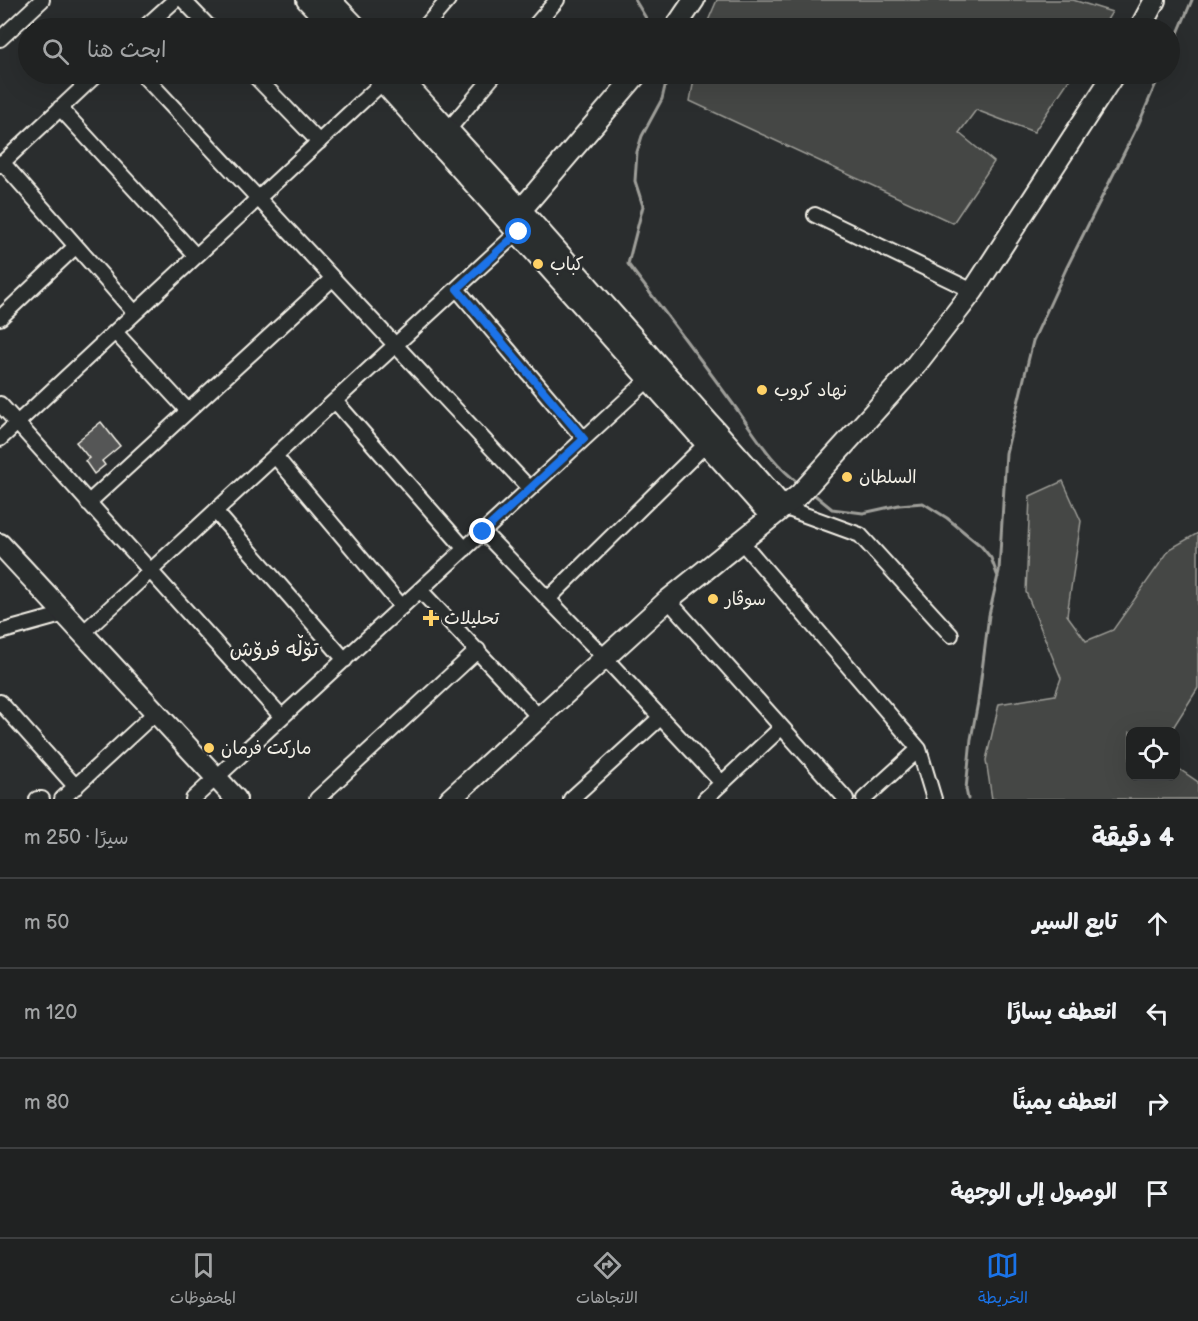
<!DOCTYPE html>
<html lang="ar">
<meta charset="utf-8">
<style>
:root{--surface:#202222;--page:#282a2a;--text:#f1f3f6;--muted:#a2a4a5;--line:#3d3f40;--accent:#1a73e8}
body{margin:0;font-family:"Balsamiq Sans","Playpen Sans Arabic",sans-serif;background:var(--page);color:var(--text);direction:rtl}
.controls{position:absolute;right:18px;bottom:18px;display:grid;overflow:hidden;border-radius:12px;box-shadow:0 6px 24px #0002}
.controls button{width:54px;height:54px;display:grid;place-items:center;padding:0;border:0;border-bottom:2px solid var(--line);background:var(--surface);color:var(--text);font:30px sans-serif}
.stop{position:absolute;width:18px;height:18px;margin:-14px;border:4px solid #1a73e8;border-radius:50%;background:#fff}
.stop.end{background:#1a73e8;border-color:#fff;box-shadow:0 2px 6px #0008}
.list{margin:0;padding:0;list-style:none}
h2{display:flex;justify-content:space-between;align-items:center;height:78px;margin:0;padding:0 24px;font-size:26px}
h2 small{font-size:20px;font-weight:400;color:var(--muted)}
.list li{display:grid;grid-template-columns:39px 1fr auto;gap:18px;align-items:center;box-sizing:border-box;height:90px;padding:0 24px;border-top:2px solid var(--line)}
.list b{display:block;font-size:22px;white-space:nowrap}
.list em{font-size:20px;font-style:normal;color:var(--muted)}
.icon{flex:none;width:33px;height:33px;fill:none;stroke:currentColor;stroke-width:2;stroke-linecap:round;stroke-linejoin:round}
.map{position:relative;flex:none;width:1198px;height:799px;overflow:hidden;direction:ltr}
.search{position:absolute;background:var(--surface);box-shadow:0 6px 24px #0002;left:18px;right:18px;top:18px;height:66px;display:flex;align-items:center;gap:15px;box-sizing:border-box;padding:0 21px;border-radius:33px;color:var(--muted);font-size:22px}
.sheet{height:438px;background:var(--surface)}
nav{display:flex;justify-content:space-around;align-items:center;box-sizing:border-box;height:84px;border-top:2px solid var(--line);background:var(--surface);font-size:16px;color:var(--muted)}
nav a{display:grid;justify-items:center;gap:3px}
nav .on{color:var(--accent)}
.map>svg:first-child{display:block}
.green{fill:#444645;stroke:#9c9c96;stroke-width:1.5}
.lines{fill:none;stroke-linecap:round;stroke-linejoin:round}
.stream{stroke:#9f9f9a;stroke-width:3}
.building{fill:#555756;stroke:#f4f1e8;stroke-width:1.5}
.street-casing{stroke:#f4f1e8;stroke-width:18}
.secondary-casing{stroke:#f4f1e8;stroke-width:24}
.street{stroke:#2a2d2e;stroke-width:14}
.secondary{stroke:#2a2d2e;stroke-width:20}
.route{stroke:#1a73e8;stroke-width:8}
.poi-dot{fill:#ffd166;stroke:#2a2d2e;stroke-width:2}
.labels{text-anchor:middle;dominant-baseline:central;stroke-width:6;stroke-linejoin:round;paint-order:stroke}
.poi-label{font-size:18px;fill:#f4f1e8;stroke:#2a2d2e;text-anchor:start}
.quarter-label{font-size:21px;fill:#f4f1e8;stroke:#2a2d2e}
</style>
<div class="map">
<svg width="1198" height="799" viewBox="0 0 1198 799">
<rect width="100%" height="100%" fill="#2a2d2e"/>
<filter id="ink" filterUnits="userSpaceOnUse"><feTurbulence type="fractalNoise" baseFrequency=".0167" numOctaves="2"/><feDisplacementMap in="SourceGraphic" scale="12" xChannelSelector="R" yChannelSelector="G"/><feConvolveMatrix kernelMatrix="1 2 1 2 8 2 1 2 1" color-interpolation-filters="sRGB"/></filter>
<g filter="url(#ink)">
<path class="green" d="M717,0H1073L1112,12L1102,28H705Z
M695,74H1073L1034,132L976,110L959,133L994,162L953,223L690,101Z
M1063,481L1081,521L1067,615L1086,641L1113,630L1170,549L1198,533V688L1174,726L1173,731L1130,732V776H1176V767L1198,782V799H992L986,760L999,704L1055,695L1061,678L1026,592L1030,496Z"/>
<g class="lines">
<path class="stream" d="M635,0L652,28
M1170,52L1192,0
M668,74L662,99L642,136L637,152L635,181L643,206L628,264C663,310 699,357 733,404C756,435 769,461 801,485
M811,492L832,509L863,513L899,505L923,503L947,518L981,546L991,558L998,577
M968,799L966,789L971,739L978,702L989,615L999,571L1006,453L1033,341L1066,269L1139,123L1160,74"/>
</g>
<path class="building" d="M101,422L120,446L102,461L105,465L94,474L85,461L89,458L76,442Z"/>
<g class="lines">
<g class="street-casing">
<path id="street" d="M183,0L210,28
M144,28L175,0
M424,28L448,0
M533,28L557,0
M0,39L42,0
M142,74L529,488
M253,74L319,142
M60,108L196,256
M448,130L495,74
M2,162L135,313
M0,165L97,74
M815,215L973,291
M457,289L584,439
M0,318L76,246
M115,332L188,411
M335,401L465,549
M0,404L282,717
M0,439L384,81
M275,456L402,607
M88,503L333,278
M783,507L860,535L951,635
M215,511L345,660
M483,532L605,658L722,783
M740,540L919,749L934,799
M420,590L539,717
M548,599L707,443
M668,600L846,799
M0,632L65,614
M83,633L518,232
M0,702L76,787
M37,799H42
M62,799L156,712
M193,799L650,378
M317,799L478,650
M571,799L661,717
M705,799L781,728
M864,799L919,749"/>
</g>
<g class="secondary-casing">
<path id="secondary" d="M307,0L334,28
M330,0L357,28
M675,28L694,0
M1140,28L1155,0
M376,74L771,516
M397,74L521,210L783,507
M521,210L637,74
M0,544L236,799
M450,799L668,600L800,494L911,371L973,291L1114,74"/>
</g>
<use href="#street" class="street"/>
<use href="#secondary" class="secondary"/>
</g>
</g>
<g class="lines" filter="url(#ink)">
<path class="route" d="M483,532L584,439L457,289L519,232"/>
</g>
<g class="poi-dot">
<circle cx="538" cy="264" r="6"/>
<circle cx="762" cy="390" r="6"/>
<circle cx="847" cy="477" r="6"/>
<circle cx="713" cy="599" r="6"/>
<path d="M428 609h6v6h6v6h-6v6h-6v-6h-6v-6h6z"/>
<circle cx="209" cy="748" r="6"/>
</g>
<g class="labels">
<g class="poi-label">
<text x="550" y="264">كباب</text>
<text x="774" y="390">نهاد كروب</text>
<text x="859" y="477">السلطان</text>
<text x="725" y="599">سوڤار</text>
<text x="444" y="618">تحلیلات</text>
<text x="221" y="748">مارکت فرمان</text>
</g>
<g class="quarter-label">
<text x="274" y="649">تۆڵە فرۆش</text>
</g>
</g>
</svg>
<div class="controls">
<button><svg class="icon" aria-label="locate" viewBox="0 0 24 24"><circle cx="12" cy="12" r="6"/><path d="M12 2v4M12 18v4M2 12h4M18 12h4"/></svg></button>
</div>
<div class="stop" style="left:519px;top:232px"></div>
<div class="stop end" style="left:483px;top:532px"></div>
<div class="search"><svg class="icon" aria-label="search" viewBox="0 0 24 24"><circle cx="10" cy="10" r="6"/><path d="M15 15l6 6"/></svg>ابحث هنا</div>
</div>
<section class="sheet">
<h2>4 دقيقة<small>سيرًا · 250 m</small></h2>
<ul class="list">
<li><svg class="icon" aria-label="ahead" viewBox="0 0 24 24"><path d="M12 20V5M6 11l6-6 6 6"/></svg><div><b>تابع السير</b></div><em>50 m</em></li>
<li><svg class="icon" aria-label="left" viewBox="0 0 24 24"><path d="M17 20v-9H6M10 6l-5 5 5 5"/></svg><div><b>انعطف يسارًا</b></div><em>120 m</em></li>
<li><svg class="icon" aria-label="right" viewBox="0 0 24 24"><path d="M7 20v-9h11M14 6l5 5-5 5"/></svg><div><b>انعطف يمينًا</b></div><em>80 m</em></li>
<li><svg class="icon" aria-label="arrive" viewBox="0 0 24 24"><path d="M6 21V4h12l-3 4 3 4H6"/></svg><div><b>الوصول إلى الوجهة</b></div></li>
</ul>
</section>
<nav>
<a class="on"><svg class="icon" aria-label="map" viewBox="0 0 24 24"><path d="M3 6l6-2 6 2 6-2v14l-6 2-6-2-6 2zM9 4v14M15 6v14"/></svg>الخريطة</a>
<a><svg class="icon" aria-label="directions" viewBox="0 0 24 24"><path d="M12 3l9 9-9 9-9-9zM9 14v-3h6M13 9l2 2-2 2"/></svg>الاتجاهات</a>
<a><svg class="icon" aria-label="saved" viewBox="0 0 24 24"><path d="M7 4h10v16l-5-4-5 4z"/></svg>المحفوظات</a>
</nav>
